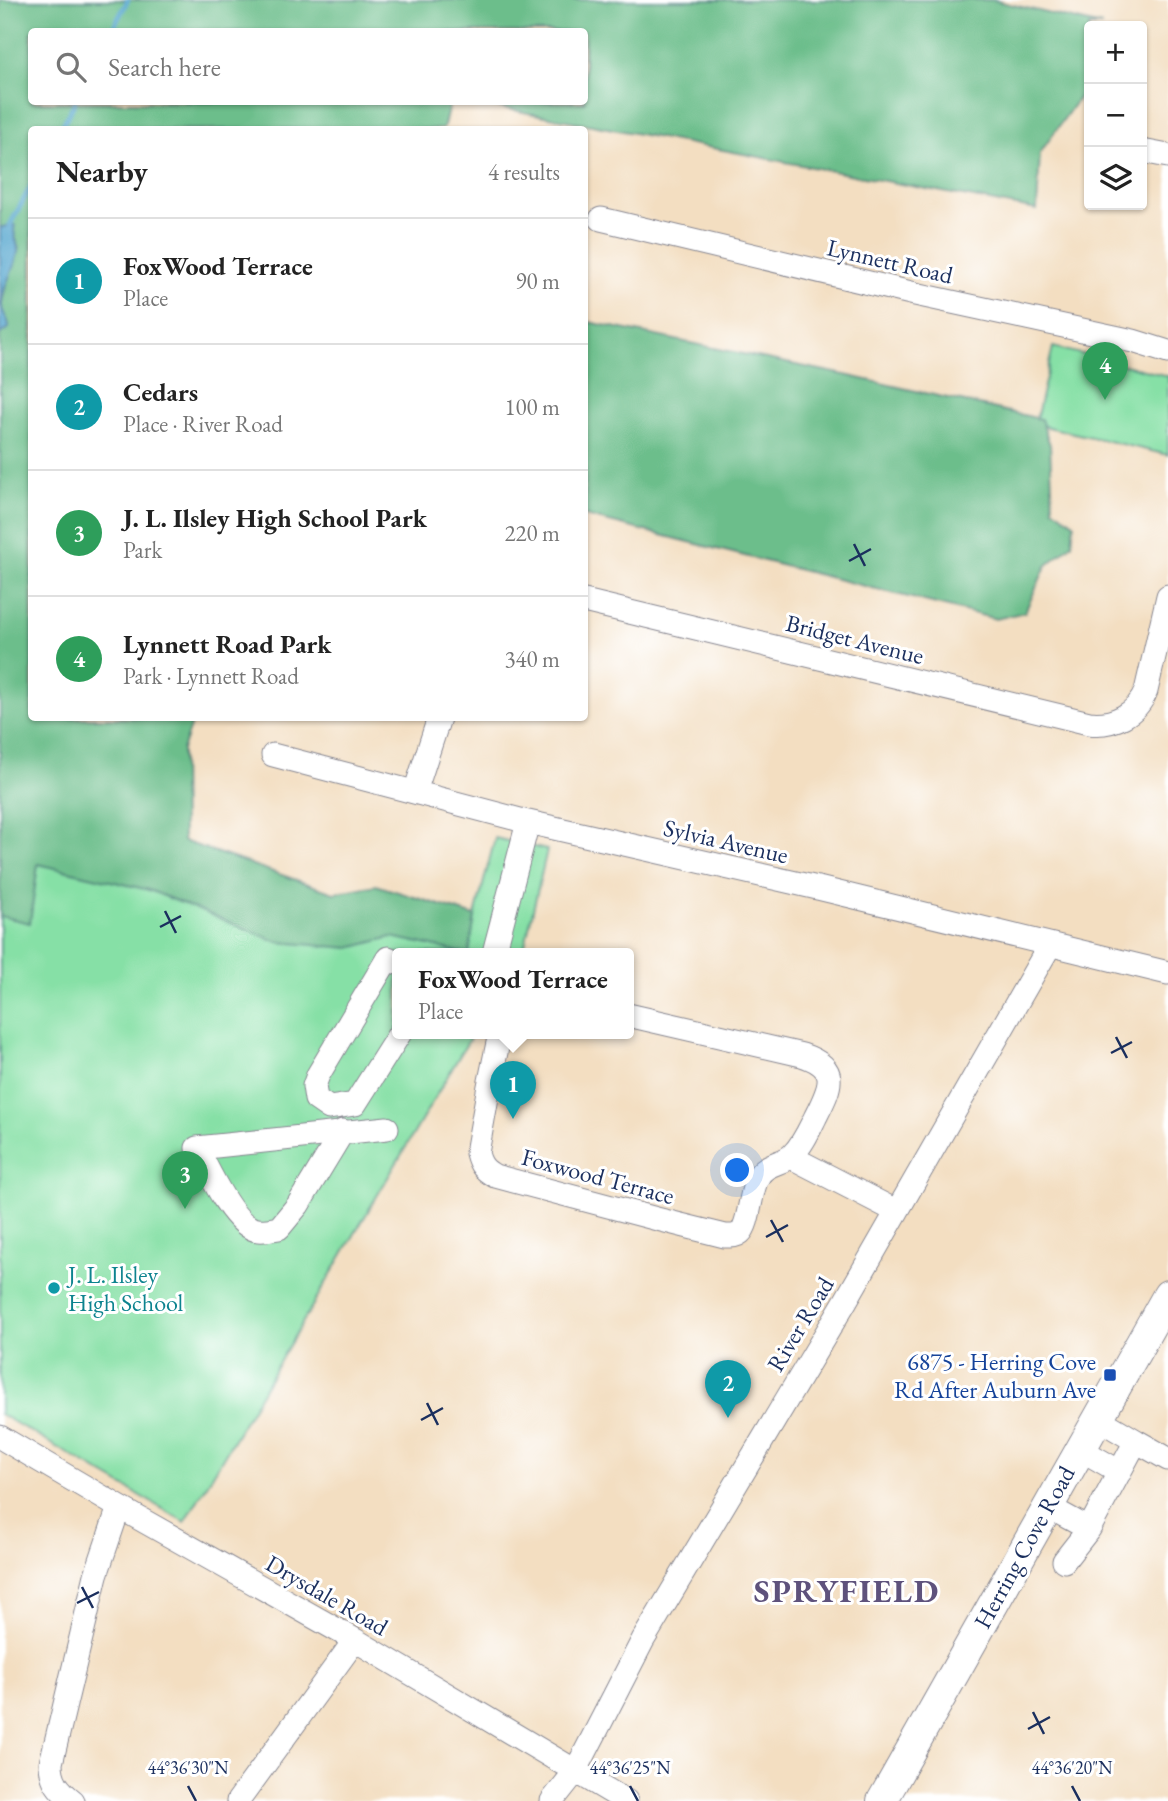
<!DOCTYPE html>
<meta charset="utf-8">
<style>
:root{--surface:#fff;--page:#f6f6f6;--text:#222;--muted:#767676;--line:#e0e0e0;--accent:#2563eb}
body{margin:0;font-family:"EB Garamond",serif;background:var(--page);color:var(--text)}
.controls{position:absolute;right:21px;top:21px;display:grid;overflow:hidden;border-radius:7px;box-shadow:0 2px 5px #0004}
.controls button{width:63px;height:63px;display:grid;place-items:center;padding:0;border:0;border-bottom:2px solid var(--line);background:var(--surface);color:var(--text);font:35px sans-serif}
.you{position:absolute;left:738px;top:1171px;width:24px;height:24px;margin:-18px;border:5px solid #fff;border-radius:50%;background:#1a73e8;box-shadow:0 0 0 10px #1a73e833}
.badge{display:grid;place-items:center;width:46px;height:46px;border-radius:50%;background:var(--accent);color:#fff;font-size:23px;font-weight:700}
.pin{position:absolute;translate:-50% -58px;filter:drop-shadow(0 2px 4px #0008)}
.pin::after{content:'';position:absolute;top:37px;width:24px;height:21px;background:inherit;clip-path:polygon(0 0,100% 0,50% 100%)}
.popup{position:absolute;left:392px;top:948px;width:242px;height:91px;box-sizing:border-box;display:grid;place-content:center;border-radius:7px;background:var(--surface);filter:drop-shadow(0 2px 5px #0005);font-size:23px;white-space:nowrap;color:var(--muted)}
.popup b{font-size:26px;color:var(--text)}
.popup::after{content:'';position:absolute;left:50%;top:100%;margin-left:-14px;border:14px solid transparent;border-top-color:var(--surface)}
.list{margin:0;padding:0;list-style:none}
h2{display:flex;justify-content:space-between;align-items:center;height:91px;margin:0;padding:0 28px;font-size:30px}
h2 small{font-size:23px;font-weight:400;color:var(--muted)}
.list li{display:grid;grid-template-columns:46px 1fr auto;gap:21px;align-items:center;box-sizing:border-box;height:126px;padding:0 28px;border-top:2px solid var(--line)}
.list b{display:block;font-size:26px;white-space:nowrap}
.list p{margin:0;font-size:23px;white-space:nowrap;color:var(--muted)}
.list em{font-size:23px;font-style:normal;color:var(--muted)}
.icon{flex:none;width:38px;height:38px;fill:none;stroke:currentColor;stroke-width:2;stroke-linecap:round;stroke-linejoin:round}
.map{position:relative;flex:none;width:1168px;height:1801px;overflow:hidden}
.search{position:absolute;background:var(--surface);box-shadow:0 2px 5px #0004;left:28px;top:28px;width:560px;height:77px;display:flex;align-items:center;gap:18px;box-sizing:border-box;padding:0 24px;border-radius:7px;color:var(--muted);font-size:26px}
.panel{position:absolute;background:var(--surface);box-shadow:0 2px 5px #0004;left:28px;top:126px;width:560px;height:595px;border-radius:7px}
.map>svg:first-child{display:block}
.green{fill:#86e0a6;stroke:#508882;stroke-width:2}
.forest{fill:#6cbe8b;stroke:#447674;stroke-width:2}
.water{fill:#53a5ce;stroke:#376a96;stroke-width:2}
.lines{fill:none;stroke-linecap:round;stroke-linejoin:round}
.stream{stroke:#53a5ce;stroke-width:5}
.minor-casing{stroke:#878690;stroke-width:25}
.major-casing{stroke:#878690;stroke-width:32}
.minor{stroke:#fff;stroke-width:23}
.major{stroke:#fff;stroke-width:30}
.ticks{fill:none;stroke:#1b2f5e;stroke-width:2.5}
.culture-dot{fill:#0f9aa8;stroke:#fff;stroke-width:2.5}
.transit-dot{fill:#1a4fb4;stroke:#fff;stroke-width:2.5}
.labels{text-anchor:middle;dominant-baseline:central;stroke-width:6;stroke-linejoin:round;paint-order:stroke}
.street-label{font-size:24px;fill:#1b2f5e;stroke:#fff}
.culture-label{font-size:24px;fill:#0d838f;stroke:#fff;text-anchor:start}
.transit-label{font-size:24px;fill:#164399;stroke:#fff;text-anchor:end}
.district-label{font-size:32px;font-weight:bold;letter-spacing:2px;fill:#5e527c;stroke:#fff}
.ticks-label{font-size:18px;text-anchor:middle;fill:#1b2f5e;stroke:#fff;stroke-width:6;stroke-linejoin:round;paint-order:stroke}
</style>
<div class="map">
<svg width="1168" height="1801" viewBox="0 0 1168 1801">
<rect width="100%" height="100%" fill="#fff"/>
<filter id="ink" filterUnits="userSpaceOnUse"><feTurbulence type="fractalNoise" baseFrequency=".0143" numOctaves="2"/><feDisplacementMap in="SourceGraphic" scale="14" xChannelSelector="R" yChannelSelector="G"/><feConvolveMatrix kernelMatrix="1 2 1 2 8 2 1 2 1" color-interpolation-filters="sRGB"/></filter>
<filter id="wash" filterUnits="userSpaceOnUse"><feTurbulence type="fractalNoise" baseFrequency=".00686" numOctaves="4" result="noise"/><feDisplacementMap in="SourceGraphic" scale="28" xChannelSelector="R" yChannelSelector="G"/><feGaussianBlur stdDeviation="1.57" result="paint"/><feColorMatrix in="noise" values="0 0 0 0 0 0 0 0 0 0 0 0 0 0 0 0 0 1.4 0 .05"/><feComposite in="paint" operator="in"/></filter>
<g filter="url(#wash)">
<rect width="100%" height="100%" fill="#f3dec1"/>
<path class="green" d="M0,334L32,718L140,872L469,951L475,916L495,838L547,850L523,953H398V1033H473L185,1522L0,1414Z
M1053,347L1168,376V455L1035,424Z"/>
<path class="forest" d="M0,0H993L1102,26H1089V83L1040,153L1037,210L471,102H584V32H32V102H450L443,129L32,130V718H193L182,750L183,841L334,893L376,885L475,916L469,953H464L392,937L350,948L278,942L149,890L38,864L30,923L0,916V334L9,328L8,321L2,310V303L7,280L19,249L13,229L10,225L0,228Z
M584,321L845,375L1041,419L1050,445L1053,508L1074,523L1072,544L1046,566L1025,612L996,619L585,516Z"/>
<path class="water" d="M10,225H15C11,235 19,242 18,252C15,271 0,288 2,307C3,315 9,320 9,328L0,334V228Z"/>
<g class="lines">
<path class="stream" d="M111,32L128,0
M60,130L75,102
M10,225L32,184"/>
</g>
</g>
<g filter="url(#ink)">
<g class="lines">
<g class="minor-casing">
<path id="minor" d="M1142,151L1168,156
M601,219L915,294L1133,341L1168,352
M584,601L1089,723C1113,726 1137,714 1146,691L1168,596
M273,755L528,822L822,889L1168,973
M415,792L439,718
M494,953L528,822
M398,963L388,958L318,1075L314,1086L316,1099L329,1108L355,1104L400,1033
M500,1033L489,1086L477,1153C480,1165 484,1170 495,1176L657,1219L725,1236C731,1236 735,1237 740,1233C750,1224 750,1190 758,1177C766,1162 784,1164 793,1154C803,1144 809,1130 815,1118C830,1088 842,1068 802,1055L628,1015
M343,1131L298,1205L279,1228C273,1229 264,1231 258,1230C234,1228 207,1168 197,1148L387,1128
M791,1157L896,1211
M1097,1418L1136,1441
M0,1437L119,1507L355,1640L626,1801
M1080,1449L1120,1472
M1047,1506L1089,1529L1136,1441L1168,1459
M1064,1561L1089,1529
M73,1801C59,1790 51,1781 51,1763L96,1575L119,1507
M238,1801L355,1640
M552,1801L575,1772L643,1640L845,1302L1050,945"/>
</g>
<g class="major-casing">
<path id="major" d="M882,1801L1168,1295"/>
</g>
<use href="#minor" class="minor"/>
<use href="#major" class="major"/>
</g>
</g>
<path class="ticks" d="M854,544L865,566M849,561L871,549M165,911L176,933M160,927L181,916M1116,1037L1127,1058M1111,1053L1132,1042M771,1220L783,1242M766,1237L788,1225M427,1403L438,1425M421,1420L443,1408M82,1587L93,1608M77,1603L99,1592M1033,1712L1044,1734M1028,1729L1050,1717M188,1786L196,1801M630,1786L638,1801M1072,1786L1080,1801"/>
<circle class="culture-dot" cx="54" cy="1288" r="7"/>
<rect class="transit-dot" x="1103" y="1368" width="14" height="14" rx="3.5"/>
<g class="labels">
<g class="street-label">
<text transform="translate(890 261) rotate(13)">Lynnett Road</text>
<text transform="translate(855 639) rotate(14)">Bridget Avenue</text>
<text transform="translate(726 841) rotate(13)">Sylvia Avenue</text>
<text transform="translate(598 1176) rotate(15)">Foxwood Terrace</text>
<text transform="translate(800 1324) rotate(-59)">River Road</text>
<text transform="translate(1024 1547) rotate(-61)">Herring Cove Road</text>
<text transform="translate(327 1595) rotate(30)">Drysdale Road</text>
</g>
<g class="culture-label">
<text x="68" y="1274">J. L. Ilsley<tspan x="68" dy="28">High School</tspan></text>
</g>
<g class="transit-label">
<text x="1096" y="1361">6875 - Herring Cove<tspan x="1096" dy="28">Rd After Auburn Ave</tspan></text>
</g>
<g class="district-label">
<text x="847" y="1591">SPRYFIELD</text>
</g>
</g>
<g class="ticks-label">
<text x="188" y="1774">44°36'30"N</text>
<text x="630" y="1774">44°36'25"N</text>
<text x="1072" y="1774">44°36'20"N</text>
</g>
</svg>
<div class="controls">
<button>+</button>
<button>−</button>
<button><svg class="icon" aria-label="layers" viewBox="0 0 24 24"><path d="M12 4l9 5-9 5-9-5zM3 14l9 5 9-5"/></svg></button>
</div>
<div class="you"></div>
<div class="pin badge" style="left:513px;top:1119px;background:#0f9aa8">1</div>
<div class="popup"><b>FoxWood Terrace</b>Place</div>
<div class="pin badge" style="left:728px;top:1418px;background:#0f9aa8">2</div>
<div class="pin badge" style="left:185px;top:1209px;background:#2e9e5b">3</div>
<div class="pin badge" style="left:1105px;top:400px;background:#2e9e5b">4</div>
<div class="search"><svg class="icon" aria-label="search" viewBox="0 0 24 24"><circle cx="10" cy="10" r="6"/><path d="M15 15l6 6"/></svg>Search here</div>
<section class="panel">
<h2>Nearby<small>4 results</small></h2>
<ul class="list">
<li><span class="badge" style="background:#0f9aa8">1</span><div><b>FoxWood Terrace</b><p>Place</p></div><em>90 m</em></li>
<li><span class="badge" style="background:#0f9aa8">2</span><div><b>Cedars</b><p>Place · River Road</p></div><em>100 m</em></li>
<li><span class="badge" style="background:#2e9e5b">3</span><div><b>J. L. Ilsley High School Park</b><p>Park</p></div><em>220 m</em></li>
<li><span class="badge" style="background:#2e9e5b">4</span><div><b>Lynnett Road Park</b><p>Park · Lynnett Road</p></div><em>340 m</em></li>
</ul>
</section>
</div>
